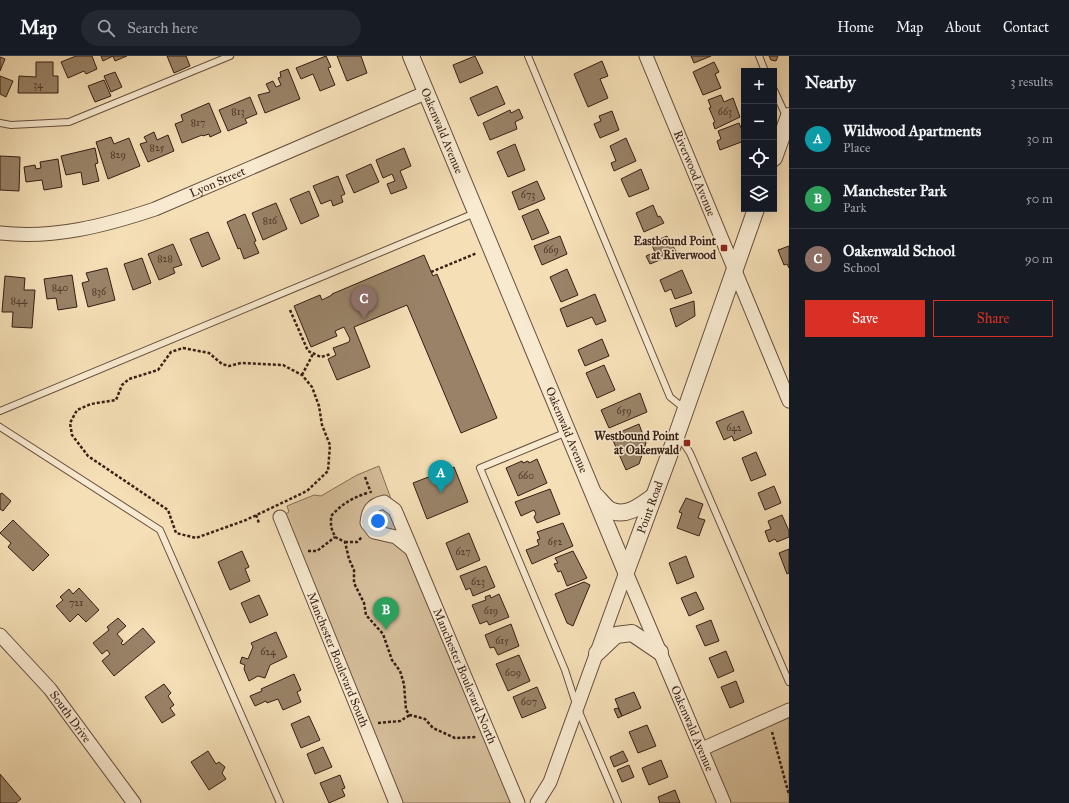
<!DOCTYPE html>
<meta charset="utf-8">
<style>
:root{--surface:#171b24;--page:#242831;--text:#f1f3f6;--muted:#9ea1a6;--line:#363941;--accent:#d93025}
body{margin:0;font-family:"IM FELL Great Primer",serif;background:var(--page);color:var(--text)}
.controls{position:absolute;right:12px;top:12px;display:grid;overflow:hidden;border-radius:0px;box-shadow:0 4px 16px #0002}
.controls button{width:36px;height:36px;display:grid;place-items:center;padding:0;border:0;border-bottom:1px solid var(--line);background:var(--surface);color:var(--text);font:20px sans-serif}
.you{position:absolute;left:378px;top:465px;width:14px;height:14px;margin:-10px;border:3px solid #fff;border-radius:50%;background:#1a73e8;box-shadow:0 0 0 6px #1a73e833}
.badge{display:grid;place-items:center;width:26px;height:26px;border-radius:50%;background:var(--accent);color:#fff;font-size:13px;font-weight:700}
.pin{position:absolute;translate:-50% -33px;filter:drop-shadow(0 1px 2px #0008)}
.pin::after{content:'';position:absolute;top:21px;width:14px;height:12px;background:inherit;clip-path:polygon(0 0,100% 0,50% 100%)}
.list{margin:0;padding:0;list-style:none}
h2{display:flex;justify-content:space-between;align-items:center;height:52px;margin:0;padding:0 16px;font-size:17px}
h2 small{font-size:13px;font-weight:400;color:var(--muted)}
.list li{display:grid;grid-template-columns:26px 1fr auto;gap:12px;align-items:center;box-sizing:border-box;height:60px;padding:0 16px;border-top:1px solid var(--line)}
.list b{display:block;font-size:15px;white-space:nowrap}
.list p{margin:0;font-size:13px;white-space:nowrap;color:var(--muted)}
.list em{font-size:13px;font-style:normal;color:var(--muted)}
.actions{display:flex;gap:8px;padding:12px 16px}
.actions a{flex:1;padding:9px 0;border:1px solid var(--accent);border-radius:0px;text-align:center;font-size:14px;color:var(--accent)}
.actions .main{background:var(--accent);color:#fff}
.icon{flex:none;width:22px;height:22px;fill:none;stroke:currentColor;stroke-width:2;stroke-linecap:round;stroke-linejoin:round}
.map{position:relative;flex:none;width:789px;height:747px;overflow:hidden}
header{display:flex;align-items:center;gap:24px;box-sizing:border-box;height:56px;padding:0 20px;background:var(--surface);border-bottom:1px solid var(--line)}
header strong{font-size:19px}
nav{display:flex;gap:22px;margin-inline-start:auto;font-size:14px}
.search{width:280px;height:36px;background:var(--page);display:flex;align-items:center;gap:10px;box-sizing:border-box;padding:0 14px;border-radius:22px;color:var(--muted);font-size:15px}
main{display:flex}
aside{flex:1;background:var(--surface)}
.map>svg:first-child{display:block}
.green{fill:#d5be9a;stroke:#866e57}
.building{fill:#998368;stroke:#361f14}
.lines{fill:none;stroke-linecap:round;stroke-linejoin:round}
.service-casing{stroke:#664f3c;stroke-width:8}
.minor-casing{stroke:#664f3c;stroke-width:15}
.tertiary-casing{stroke:#664f3c;stroke-width:18}
.path{stroke:#361f14;stroke-width:2.5;stroke-dasharray:3 2;stroke-linecap:butt}
.service{stroke:#f8ead0;stroke-width:6}
.minor{stroke:#f8ead0;stroke-width:13}
.tertiary{stroke:#f8ead0;stroke-width:16}
.poi-dot{fill:#8f2418;stroke:#f8ead0;stroke-width:1.5}
.labels{text-anchor:middle;dominant-baseline:central;stroke-width:3;stroke-linejoin:round;paint-order:stroke}
.number-label{font-size:10px;fill:#4f3829}
.street-label{font-size:12px;fill:#361f14;stroke:#f8ead0}
.poi-label{font-size:12px;font-weight:bold;fill:#361f14;stroke:#f8ead0;text-anchor:end}
</style>
<header>
<strong>Map</strong>
<div class="search"><svg class="icon" aria-label="search" viewBox="0 0 24 24"><circle cx="10" cy="10" r="6"/><path d="M15 15l6 6"/></svg>Search here</div>
<nav><a>Home</a><a>Map</a><a>About</a><a>Contact</a></nav>
</header>
<main>
<div class="map">
<svg width="789" height="747" viewBox="0 0 789 747">
<rect width="100%" height="100%" fill="#f5dfb6"/>
<filter id="stains"><feTurbulence type="fractalNoise" baseFrequency=".005" numOctaves="4"/><feColorMatrix values="0 0 0 0 .2 0 0 0 0 .09 0 0 0 0 .02 0 0 0 .5 -.17"/></filter>
<radialGradient id="worn" r=".72"><stop offset=".6" stop-color="#630" stop-opacity="0"/><stop offset="1" stop-color="#630" stop-opacity=".3"/></radialGradient>
<path class="green" d="M379,410L395,454L518,747H396L280,461L289,456L287,450L314,439L321,440L357,419Z
M789,654V747H724L702,693Z"/>
<path class="building" d="M76,0H92L97,13L86,18L84,15L68,22L61,6Z
M101,0H127L115,5L113,0L103,5Z
M167,0H186L190,10L174,17Z
M326,0L331,11L328,12L335,29L320,35L313,18L301,23L296,12Z
M337,0H361L367,17L347,25Z
M475,0L483,17L460,27L453,9Z
M691,0H711L694,7Z
M769,0H778L776,5L771,4Z
M0,1L5,3L0,15Z
M602,5L608,20L600,23L608,42L588,51L574,18Z
M36,6H53V20H58V37H18L19,20L36,21Z
M714,6L719,16L715,18L721,32L703,39L693,16Z
M288,13L300,43L265,57L258,39L270,36L266,28L273,25L276,31L281,29L278,22L281,21L280,16Z
M115,16L122,31L111,36L104,20Z
M0,20L13,25L6,41L0,38Z
M104,24L111,40L95,46L88,30Z
M497,30L505,48L478,60L470,42Z
M721,39L724,46L733,42L740,61L715,73L713,67L715,66L709,52L711,51L708,44Z
M250,41L257,58L245,63L247,67L228,75L219,54Z
M209,47L221,76L210,81L209,78L203,80L202,79L182,87L175,68L183,65L181,59Z
M519,53L523,62L515,66L517,73L490,84L483,67L510,54L511,57Z
M612,55L619,74L600,82L594,68L601,65L599,60Z
M739,67L744,79V85L720,94L717,85L721,83L718,75Z
M154,76L157,84L168,79L174,95L148,106L140,88L147,86L144,81Z
M111,81L114,88L129,82L140,110L108,123L96,86Z
M626,82L636,105L614,115L611,107L616,105L610,90Z
M515,88L525,114L508,121L497,96Z
M95,92L98,107L95,108L99,125L83,129L81,116L66,119L61,100Z
M404,92L411,110L400,115L407,132L391,138L387,128L395,125L392,118L383,122L376,104Z
M0,100L20,101L19,135L0,134Z
M58,103L62,131L44,134L42,124L26,126L24,111L35,109L36,113L41,112L40,106Z
M371,108L379,126L354,137L346,119Z
M641,113L649,133L629,141L621,123Z
M338,120L345,138L341,140L343,146L333,150L331,144L321,148L313,130Z
M537,125L545,143L519,154L512,136Z
M309,135L319,160L301,168L290,143Z
M276,147L287,173L263,184L252,157Z
M653,149L658,161L660,160L664,167L644,176L636,157Z
M538,153L549,177L532,184L522,160Z
M245,158L256,185L254,186L259,197L244,203L240,192L238,193L227,166Z
M208,176L220,203L202,211L190,183Z
M560,180L567,198L542,209L534,190Z
M667,180L677,197L650,208L646,200L655,196L651,187Z
M173,188L182,209L173,212L175,217L159,224L148,198Z
M789,190V212L787,208L784,209L778,194Z
M424,199L433,220L437,218L497,362L461,377L407,249L354,271L370,311L337,324L328,303L336,299L333,292L349,286L350,283L344,271L335,275L337,280L311,291L294,250L320,239L322,244L332,239V238Z
M142,202L151,227L133,234L124,208Z
M107,212L115,244L88,251L82,227L89,225L86,217Z
M567,213L578,239L561,246L550,221Z
M682,214L692,237L675,243L671,233L665,236L660,224Z
M72,219L77,251L58,254L56,242L47,243L44,223Z
M5,220L25,222L24,234H35L32,272L12,271L13,256H2Z
M595,238L606,265L596,269L592,261L567,271L560,253Z
M694,245L695,260L676,271L670,253Z
M602,283L609,300L585,310L578,294Z
M604,309L615,334L597,342L586,317Z
M640,337L647,356L609,372L601,354Z
M743,355L752,377L734,385L732,380L724,384L716,366Z
M639,368L646,387L639,408L626,414L611,380Z
M756,396L766,419L751,425L742,402Z
M537,403L547,427L518,440L506,412L522,405L523,407L528,405L529,407Z
M454,411L468,446L427,463L413,427Z
M774,430L781,447L765,454L758,437Z
M550,433L560,458L537,467L534,461L536,458L534,454L521,460L515,446Z
M2,437L11,445L3,455L0,453V438Z
M686,442L703,448L698,462L705,464L699,480L677,472L682,457L679,456Z
M782,459L789,475V481L777,486L775,483L769,486L765,475L771,473L768,465Z
M13,464L49,499L33,515L8,491L11,487L0,477Z
M563,467L573,490L532,508L526,494L539,489L537,484L540,483L537,476Z
M469,477L480,504L457,514L446,487Z
M789,493V517L787,518L779,497Z
M242,495L249,511L245,513L250,525L230,534L218,506Z
M573,495L587,522L567,530L561,515L558,516L554,508L558,507L555,502Z
M686,500L694,521L677,528L669,507Z
M486,510L495,531L473,540L470,532L466,534L460,520Z
M584,526L590,529L573,570L567,567L555,538Z
M79,532L99,554L86,566L78,558L70,566L56,550L63,544L60,541L69,533L73,538Z
M696,536L704,553L689,560L681,542Z
M499,538L509,561L489,569L487,565L480,568L472,549L486,544L485,541L490,539L491,542Z
M259,539L268,559L250,567L241,547Z
M118,562L126,570L117,578L123,585L121,587L123,589L143,572L155,586L114,620L102,605L110,598L107,594L102,598L93,587L109,574L107,571Z
M711,564L719,585L705,590L696,570Z
M511,568L519,590L498,599L494,591L490,592L485,579Z
M276,576L287,601L270,609L265,622L258,620L249,625L244,613L245,609L240,607L242,601L248,603L253,591L251,587Z
M726,595L734,615L718,622L709,602Z
M519,599L530,625L508,635L496,608Z
M294,618L301,634L297,636L301,646L283,654L278,643L267,647L266,645L255,650L250,640L262,635L261,633Z
M736,625L744,646L730,652L721,631Z
M164,628L171,637L168,640L174,649L170,652L175,659L162,667L145,641Z
M537,631L546,652L522,662L513,641Z
M634,636L641,652L622,660L615,643Z
M618,652L622,660L618,662L614,653Z
M309,660L320,684L301,692L291,668Z
M647,669L656,690L638,697L629,676Z
M323,691L332,711L315,718L307,698Z
M208,695L216,708L219,706L225,711L222,717L226,723L209,734L191,706Z
M623,695L628,705L614,711L610,701Z
M661,704L668,721L649,729L642,712Z
M629,709L634,721L622,726L617,714Z
M0,718L21,743L16,747H0Z
M340,719L345,732L342,733L345,740L329,747L320,727Z
M675,734L680,747H660L658,741Z"/>
<g class="lines">
<g class="service-casing">
<path id="service" d="M528,0L670,341L685,353
M759,0L765,15
M774,34L787,62
M0,67L11,69L69,66L230,0
M0,355L475,157
M0,371L160,474L280,747
M567,376L480,412L565,614L577,651L618,747
M678,379L690,397L789,626"/>
</g>
<g class="minor-casing">
<g id="minor">
<path id="s1" d="M646,0L789,345"/>
<path id="s2" d="M0,177C54,183 104,170 155,153L425,37"/>
<path id="s3" d="M280,461L396,747"/>
<path id="s4" d="M412,494L396,481L374,476L367,467C368,455 371,449 384,446L395,454L406,480L518,747"/>
<path id="s5" d="M626,516L724,747"/>
<path id="s6" d="M0,579L50,633L134,747"/>
<path d="M702,693L789,654"/>
<path d="M537,747L550,726L626,516"/>
</g>
</g>
<g class="tertiary-casing">
<g id="tertiary">
<path id="s7" d="M411,0L626,516"/>
<path d="M774,102L789,60"/>
<path d="M596,440C600,444 605,451 610,454C626,462 642,449 654,440"/>
<path id="s8" d="M626,516L677,378L756,153"/>
<path d="M597,597L616,579L632,577L660,596"/>
</g>
</g>
<path class="path" d="M431,216L477,197
M290,254L308,295L321,301L331,298
M183,292L209,297L222,308L229,310L241,307L283,309L302,319L312,331L319,350L322,369L330,389L328,415L307,435L246,464L196,482L176,477L168,454L88,400L72,379L70,367L77,354L91,348L116,344L122,329L129,323L158,314L171,296Z
M302,319L313,298
M365,421L371,437
M367,437C352,442 342,448 331,460V471L335,481L345,486L349,503L354,514V527L364,547L366,559L383,578L392,604L400,615L404,628L406,654L410,659L425,663L433,672L455,682L477,681
M256,459L259,467
M345,486H357L362,481
M308,495H317L335,481
M378,667L400,665L410,659
M772,676L789,739"/>
<use href="#service" class="service"/>
<use href="#minor" class="minor"/>
<use href="#tertiary" class="tertiary"/>
</g>
<g class="poi-dot">
<rect x="720" y="188" width="8" height="8" rx="2"/>
<rect x="683" y="383" width="8" height="8" rx="2"/>
</g>
<g class="labels">
<g class="number-label">
<text x="38" y="29">34</text>
<text x="238" y="56">813</text>
<text x="725" y="56">663</text>
<text x="198" y="67">817</text>
<text x="157" y="92">825</text>
<text x="118" y="99">829</text>
<text x="528" y="139">673</text>
<text x="270" y="165">816</text>
<text x="551" y="194">669</text>
<text x="165" y="203">828</text>
<text x="60" y="232">840</text>
<text x="99" y="236">836</text>
<text x="19" y="245">844</text>
<text x="624" y="355">659</text>
<text x="734" y="372">642</text>
<text x="526" y="420">660</text>
<text x="555" y="486">652</text>
<text x="463" y="496">627</text>
<text x="478" y="526">623</text>
<text x="76" y="547">721</text>
<text x="491" y="555">619</text>
<text x="502" y="585">615</text>
<text x="268" y="596">624</text>
<text x="513" y="617">609</text>
<text x="529" y="646">607</text>
</g>
<g class="street-label">
<text stroke="none"><textPath href="#s7" startOffset="81">Oakenwald Avenue</textPath></text>
<text stroke="none"><textPath href="#s1" startOffset="127">Riverwood Avenue</textPath></text>
<text stroke="none"><textPath href="#s2" startOffset="226">Lyon Street</textPath></text>
<text stroke="none"><textPath href="#s7" startOffset="405">Oakenwald Avenue</textPath></text>
<text stroke="none"><textPath href="#s8" startOffset="69">Point Road</textPath></text>
<text stroke="none"><textPath href="#s3" startOffset="154">Manchester Boulevard South</textPath></text>
<text stroke="none"><textPath href="#s4" startOffset="278">Manchester Boulevard North</textPath></text>
<text stroke="none"><textPath href="#s6" startOffset="108">South Drive</textPath></text>
<text stroke="none"><textPath href="#s5" startOffset="170">Oakenwald Avenue</textPath></text>
</g>
<g class="poi-label">
<text x="716" y="185">Eastbound Point<tspan x="716" dy="14">at Riverwood</tspan></text>
<text x="679" y="380">Westbound Point<tspan x="679" dy="14">at Oakenwald</tspan></text>
</g>
</g>
<rect width="100%" height="100%" filter="url(#stains)"/>
<rect width="100%" height="100%" fill="url(#worn)"/>
</svg>
<div class="controls">
<button>+</button>
<button>−</button>
<button><svg class="icon" aria-label="locate" viewBox="0 0 24 24"><circle cx="12" cy="12" r="6"/><path d="M12 2v4M12 18v4M2 12h4M18 12h4"/></svg></button>
<button><svg class="icon" aria-label="layers" viewBox="0 0 24 24"><path d="M12 4l9 5-9 5-9-5zM3 14l9 5 9-5"/></svg></button>
</div>
<div class="you"></div>
<div class="pin badge" style="left:441px;top:437px;background:#0f9aa8">A</div>
<div class="pin badge" style="left:386px;top:574px;background:#2e9e5b">B</div>
<div class="pin badge" style="left:364px;top:263px;background:#8d6e63">C</div>
</div>
<aside>
<h2>Nearby<small>3 results</small></h2>
<ul class="list">
<li><span class="badge" style="background:#0f9aa8">A</span><div><b>Wildwood Apartments</b><p>Place</p></div><em>30 m</em></li>
<li><span class="badge" style="background:#2e9e5b">B</span><div><b>Manchester Park</b><p>Park</p></div><em>50 m</em></li>
<li><span class="badge" style="background:#8d6e63">C</span><div><b>Oakenwald School</b><p>School</p></div><em>90 m</em></li>
</ul>
<div class="actions"><a class="main">Save</a><a>Share</a></div>
</aside>
</main>
